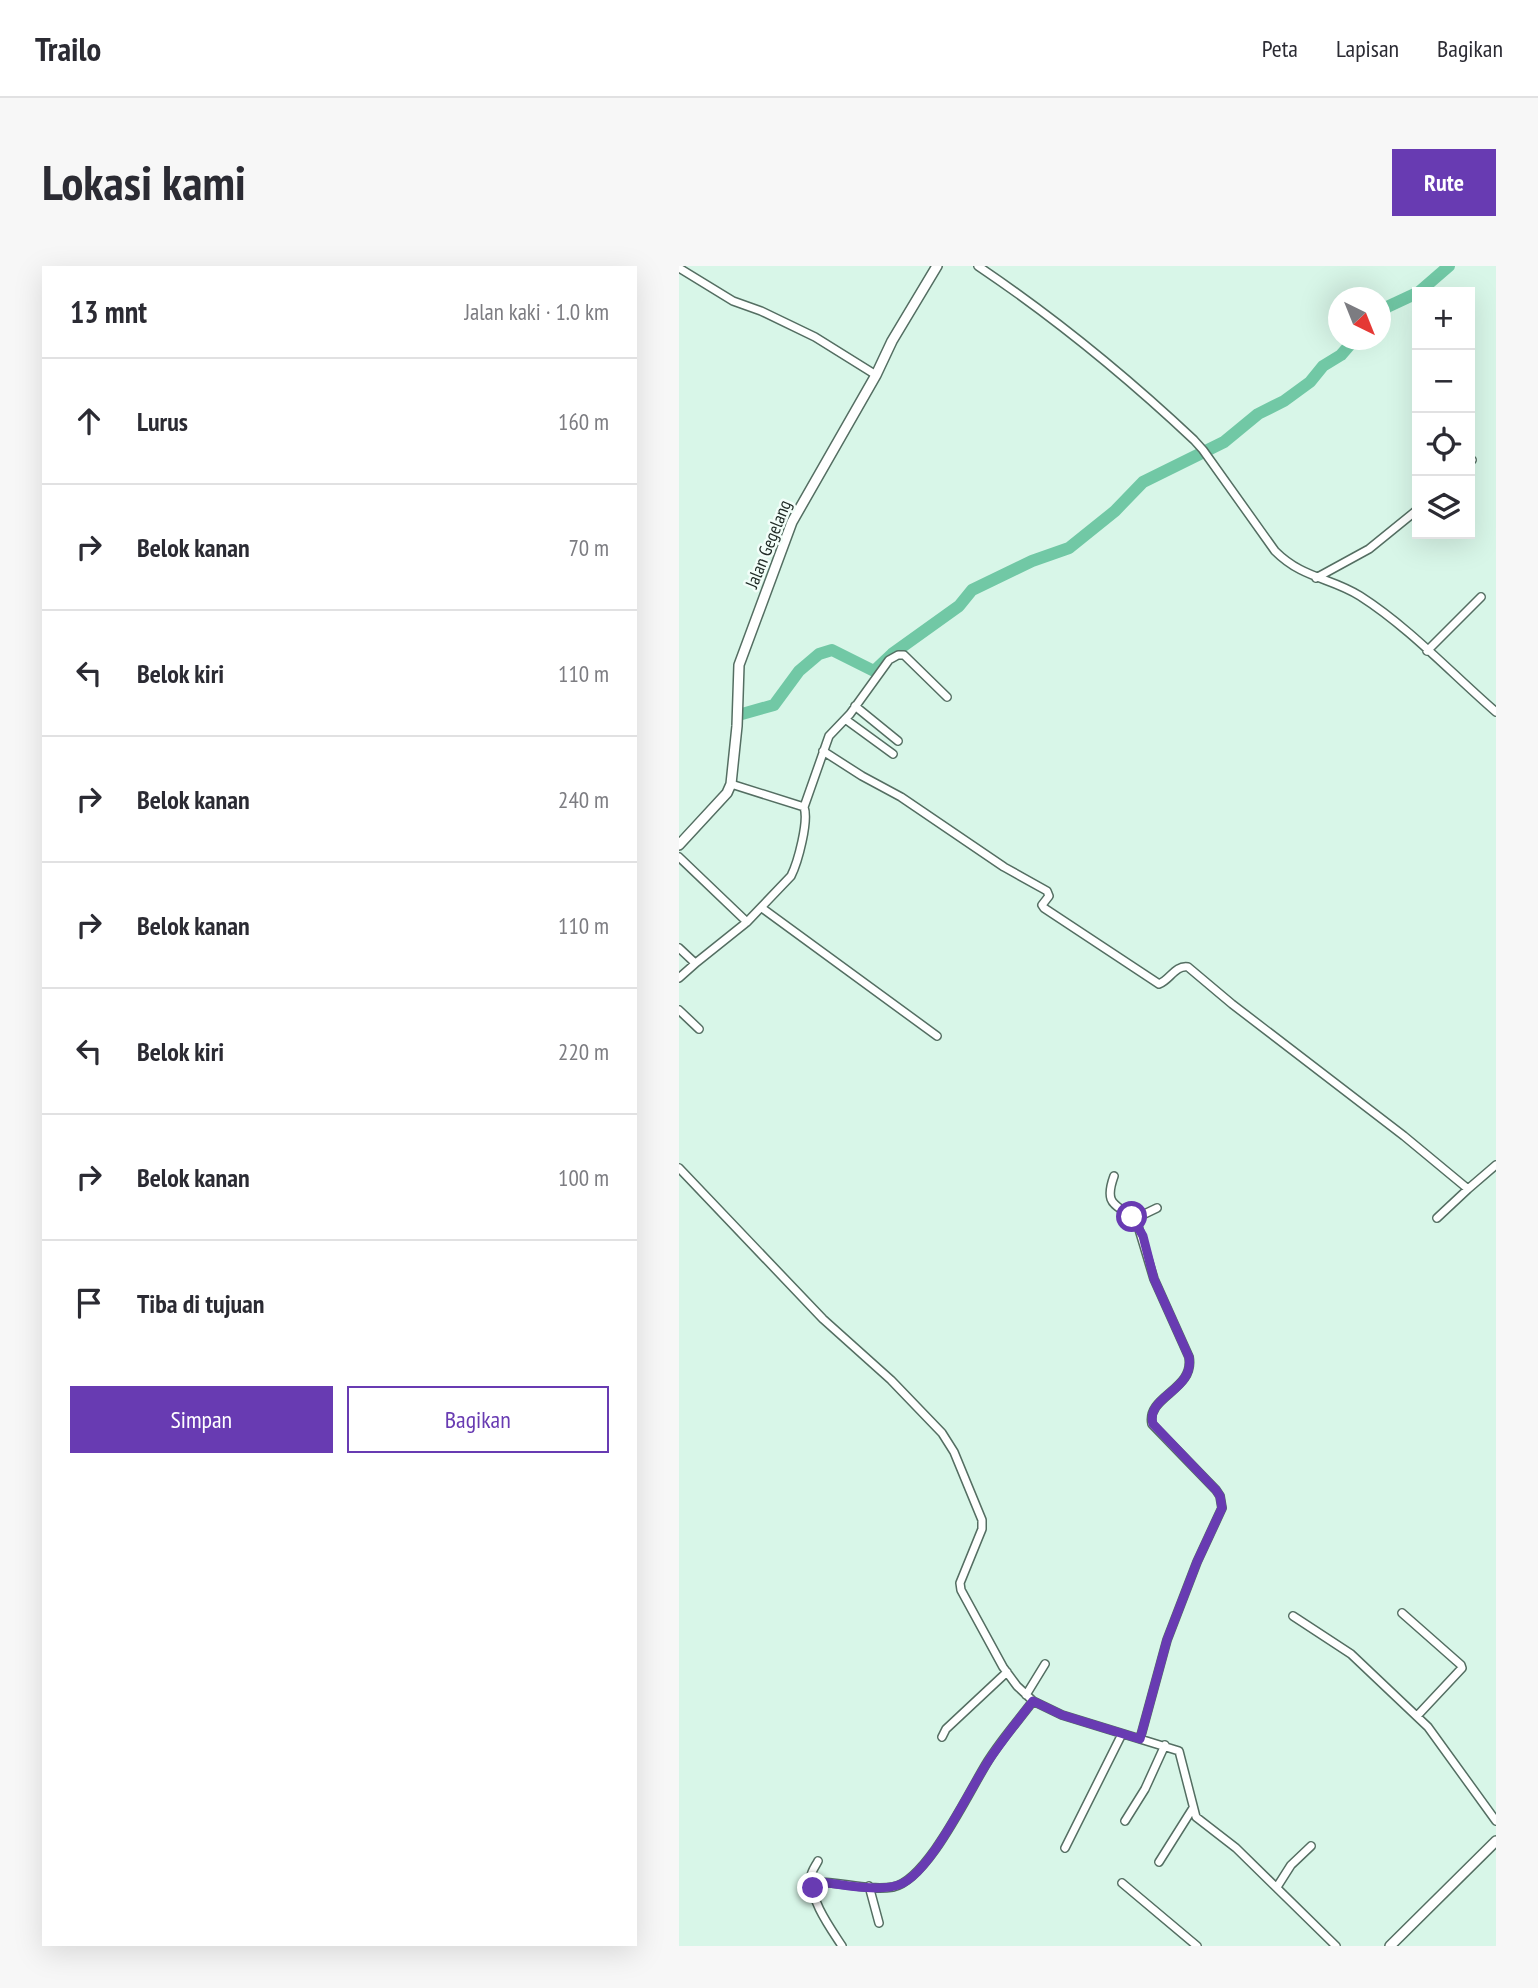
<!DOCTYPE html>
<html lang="id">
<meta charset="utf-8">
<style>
:root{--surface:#fff;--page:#f7f7f7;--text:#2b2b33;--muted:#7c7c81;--line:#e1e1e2;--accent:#683bb2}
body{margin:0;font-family:"PT Sans Narrow",sans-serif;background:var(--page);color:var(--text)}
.controls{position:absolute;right:21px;top:21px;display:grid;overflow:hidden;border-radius:0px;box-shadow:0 7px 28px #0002}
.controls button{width:63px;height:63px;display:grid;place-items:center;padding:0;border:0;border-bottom:2px solid var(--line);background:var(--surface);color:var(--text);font:35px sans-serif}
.compass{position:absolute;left:649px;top:21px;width:63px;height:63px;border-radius:50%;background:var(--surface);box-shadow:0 7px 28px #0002;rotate:137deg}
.stop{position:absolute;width:21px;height:21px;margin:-16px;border:5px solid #683bb2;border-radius:50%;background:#fff}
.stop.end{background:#683bb2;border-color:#fff;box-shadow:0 2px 7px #0008}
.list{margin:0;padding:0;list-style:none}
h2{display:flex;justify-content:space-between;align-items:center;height:91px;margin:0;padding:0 28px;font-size:30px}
h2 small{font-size:23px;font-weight:400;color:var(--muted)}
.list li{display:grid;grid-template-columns:46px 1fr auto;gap:21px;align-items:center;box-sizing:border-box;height:126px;padding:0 28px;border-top:2px solid var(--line)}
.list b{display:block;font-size:26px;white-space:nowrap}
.list em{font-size:23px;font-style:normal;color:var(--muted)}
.actions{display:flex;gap:14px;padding:21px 28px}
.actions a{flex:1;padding:16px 0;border:2px solid var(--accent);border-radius:0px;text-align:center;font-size:24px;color:var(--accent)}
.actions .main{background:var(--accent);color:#fff}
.icon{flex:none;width:38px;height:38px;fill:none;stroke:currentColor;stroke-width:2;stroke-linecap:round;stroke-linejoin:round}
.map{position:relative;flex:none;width:817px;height:1680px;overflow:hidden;border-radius:0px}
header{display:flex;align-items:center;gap:42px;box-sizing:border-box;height:98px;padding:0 35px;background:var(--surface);border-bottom:2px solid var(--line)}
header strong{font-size:33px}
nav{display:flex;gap:38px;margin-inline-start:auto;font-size:24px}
.intro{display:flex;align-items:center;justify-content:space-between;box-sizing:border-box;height:168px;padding:0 42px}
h1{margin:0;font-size:49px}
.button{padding:18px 32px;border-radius:0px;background:var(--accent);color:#fff;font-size:24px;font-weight:700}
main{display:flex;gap:42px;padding:0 42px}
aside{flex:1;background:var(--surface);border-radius:0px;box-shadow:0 7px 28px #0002}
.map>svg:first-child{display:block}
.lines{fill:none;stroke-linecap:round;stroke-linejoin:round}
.river{stroke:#71c8a5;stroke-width:12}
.minor-casing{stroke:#546e62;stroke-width:10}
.tertiary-casing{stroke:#546e62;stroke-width:12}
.minor{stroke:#fff;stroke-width:7}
.tertiary{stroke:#fff;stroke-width:9}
.route{stroke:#683bb2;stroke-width:9}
.labels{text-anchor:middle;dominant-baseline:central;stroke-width:5;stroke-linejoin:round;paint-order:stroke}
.street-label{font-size:18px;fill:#212c27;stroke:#f2fef9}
</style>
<header>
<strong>Trailo</strong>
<nav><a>Peta</a><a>Lapisan</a><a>Bagikan</a></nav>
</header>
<div class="intro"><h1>Lokasi kami</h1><a class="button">Rute</a></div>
<main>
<aside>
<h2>13 mnt<small>Jalan kaki · 1.0 km</small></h2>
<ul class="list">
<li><svg class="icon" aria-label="ahead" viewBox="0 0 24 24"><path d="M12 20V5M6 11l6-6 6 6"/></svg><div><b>Lurus</b></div><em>160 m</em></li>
<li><svg class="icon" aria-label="right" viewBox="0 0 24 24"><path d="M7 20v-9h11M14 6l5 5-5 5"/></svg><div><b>Belok kanan</b></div><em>70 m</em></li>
<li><svg class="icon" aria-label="left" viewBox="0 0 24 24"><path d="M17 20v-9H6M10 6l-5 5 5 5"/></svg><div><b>Belok kiri</b></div><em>110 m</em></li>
<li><svg class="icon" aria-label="right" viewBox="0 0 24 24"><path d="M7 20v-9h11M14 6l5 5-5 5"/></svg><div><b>Belok kanan</b></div><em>240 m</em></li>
<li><svg class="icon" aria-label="right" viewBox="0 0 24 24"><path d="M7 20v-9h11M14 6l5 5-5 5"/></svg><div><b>Belok kanan</b></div><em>110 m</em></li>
<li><svg class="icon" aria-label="left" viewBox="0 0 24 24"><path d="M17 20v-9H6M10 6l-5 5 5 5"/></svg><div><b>Belok kiri</b></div><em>220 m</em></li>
<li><svg class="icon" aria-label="right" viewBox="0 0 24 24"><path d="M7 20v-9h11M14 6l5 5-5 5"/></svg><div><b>Belok kanan</b></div><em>100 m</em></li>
<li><svg class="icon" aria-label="arrive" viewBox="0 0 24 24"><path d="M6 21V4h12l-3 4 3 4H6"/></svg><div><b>Tiba di tujuan</b></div></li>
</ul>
<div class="actions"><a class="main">Simpan</a><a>Bagikan</a></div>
</aside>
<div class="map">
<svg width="817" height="1680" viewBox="0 0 817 1680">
<rect width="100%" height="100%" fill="#d8f6e8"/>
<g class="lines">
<path class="river" d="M740,26L770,0
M702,48L708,41L738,27
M63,448L95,439L120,405L140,388L153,384L195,405L213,388L280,340L293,324L353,295L390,282L436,245L464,216L545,176L579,148L605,135L631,116L644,100L662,89L675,74"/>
<g class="minor-casing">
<path id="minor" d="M299,0C376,52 447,110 515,174L524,184L596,285C624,313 651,311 681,330C731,362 773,408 817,446
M0,2L54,35L82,45L136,71L197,109
M791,196L793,194
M637,312L690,283L738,244
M748,385L802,331
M176,440L219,475
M166,453L214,488
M144,485L183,510L222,531L325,601L368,625L370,630L363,639L365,642L480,718C491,714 496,699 509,701L553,738L725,870L789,923L817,899
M52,518L125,541
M0,591L68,656
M83,642L258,770
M0,682L16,697
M0,712L18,696L68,656L112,610C119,596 130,555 125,541L150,470L171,448L210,394L219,389H225L268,431
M0,744L20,763
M0,902L144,1053L212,1114L263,1167L275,1186L303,1254V1263L281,1317L282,1324L324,1401L338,1420L354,1435L383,1449L500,1485L517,1551L557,1582L657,1680
M435,910C422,946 445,936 459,960L475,1013L510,1091C516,1124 467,1130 473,1158L537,1224L541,1230L543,1242L518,1296L488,1374L461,1473
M758,952L789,923
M455,953L478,942
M723,1347L782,1399L783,1402L738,1450
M614,1350L672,1388L749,1461L817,1555
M347,1429L366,1398
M263,1471L267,1463L328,1406
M446,1555L466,1523L486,1479
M386,1582L443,1468
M139,1595C137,1599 132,1606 132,1610C131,1634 150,1660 163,1680
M480,1596L514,1542
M134,1616C160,1615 188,1625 214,1621C249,1614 290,1525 309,1495C322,1474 339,1455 354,1435
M443,1617L518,1680
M190,1620L200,1657
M598,1621L612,1599L632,1580"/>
</g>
<g class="tertiary-casing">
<path id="tertiary" d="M0,579L48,527L52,518L58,460L60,399L113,256L197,109L213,75L258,0
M711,1680L817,1575"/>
</g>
<use href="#minor" class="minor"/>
<use href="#tertiary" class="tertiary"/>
</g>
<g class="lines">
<path class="route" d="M134,1622L136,1615C158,1618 202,1627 222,1618C254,1604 291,1521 312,1491C325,1472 340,1453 354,1435L383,1449L461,1473L488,1374L518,1296L543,1242L541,1230L537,1224L474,1158C466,1130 516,1125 510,1091L475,1013L464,970L453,951"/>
</g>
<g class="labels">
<g class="street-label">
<text transform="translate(89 278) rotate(-68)">Jalan Gegelang</text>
</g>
</g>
</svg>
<div class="controls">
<button>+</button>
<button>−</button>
<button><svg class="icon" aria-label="locate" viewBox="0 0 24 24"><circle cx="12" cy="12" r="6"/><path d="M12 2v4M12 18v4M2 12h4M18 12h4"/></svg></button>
<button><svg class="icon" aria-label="layers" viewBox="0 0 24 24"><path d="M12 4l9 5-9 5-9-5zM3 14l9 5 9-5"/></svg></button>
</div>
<svg class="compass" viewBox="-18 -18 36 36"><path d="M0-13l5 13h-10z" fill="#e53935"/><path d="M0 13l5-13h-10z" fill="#7c7c81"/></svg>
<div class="stop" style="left:453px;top:951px"></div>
<div class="stop end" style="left:134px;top:1622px"></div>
</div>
</main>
